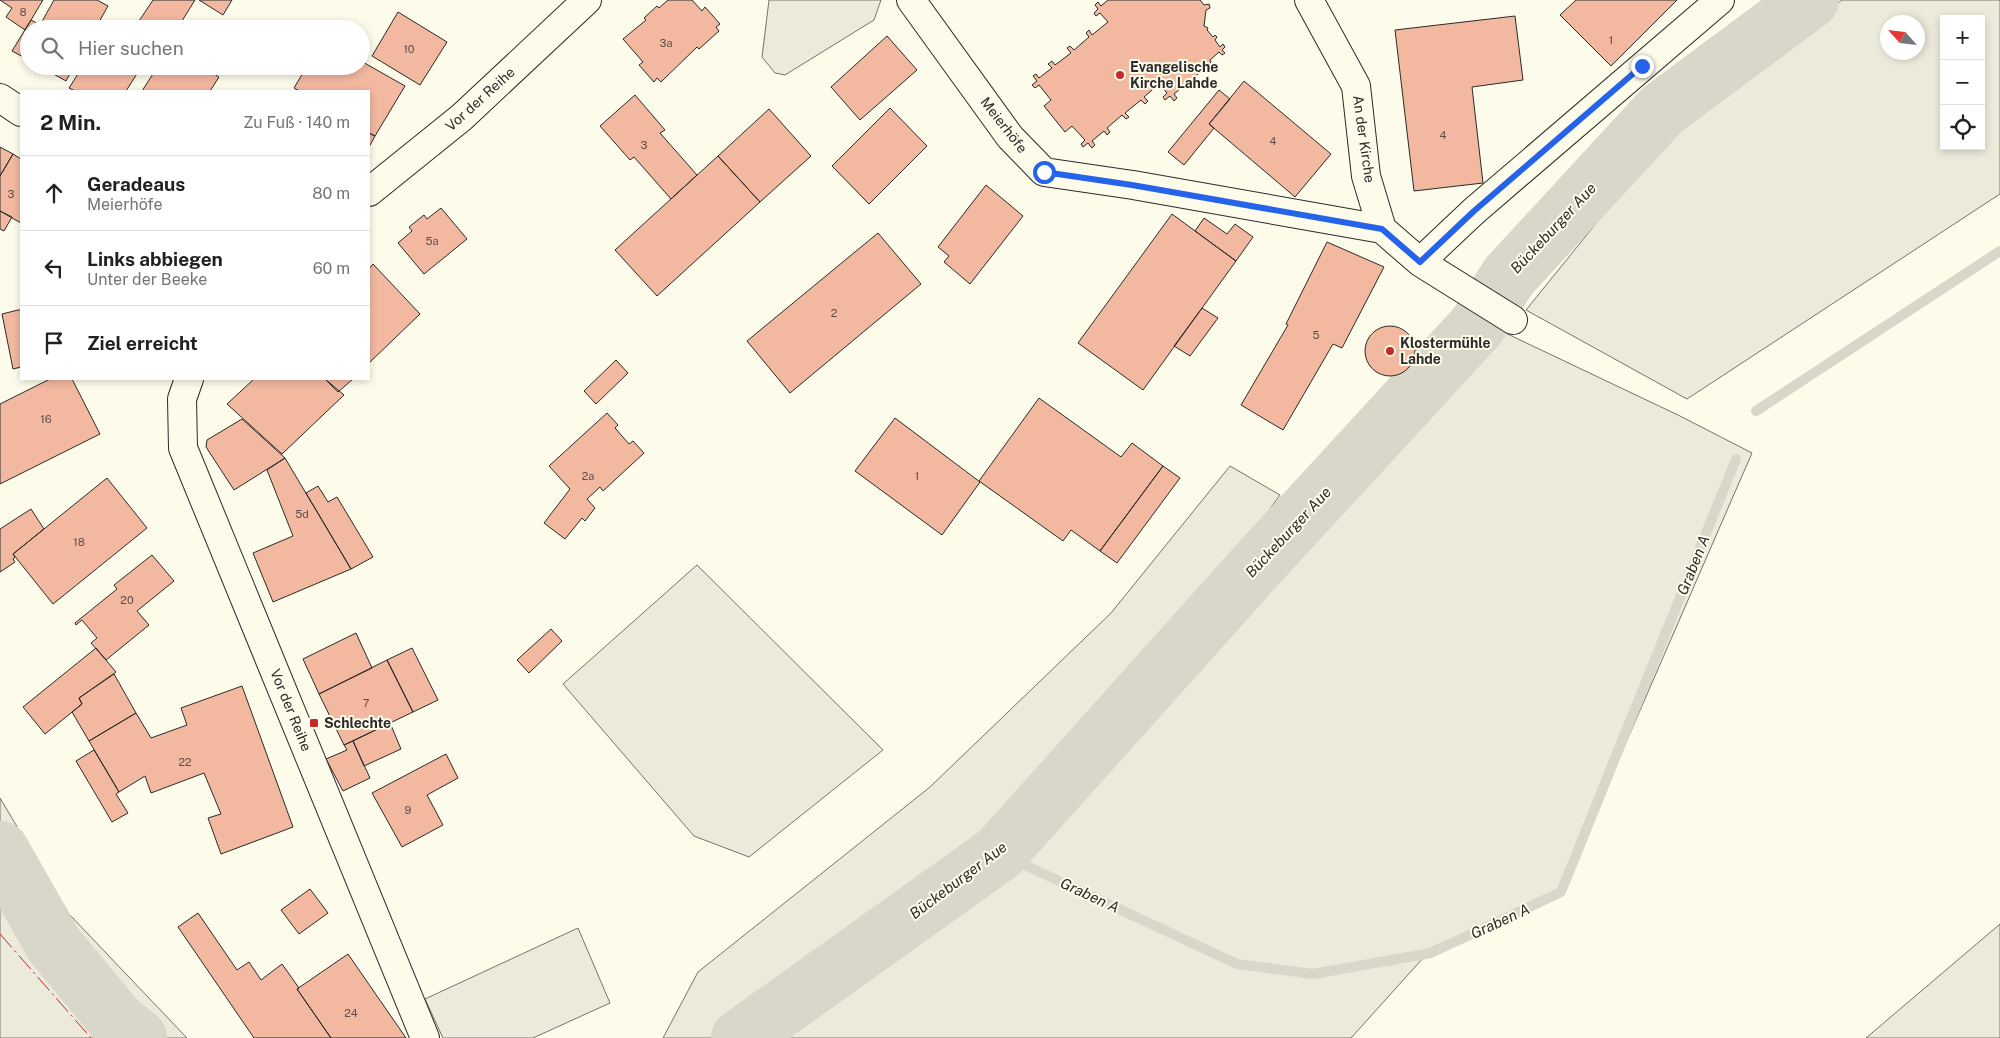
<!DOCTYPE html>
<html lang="de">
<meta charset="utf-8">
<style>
:root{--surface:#fff;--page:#f2f2f2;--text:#202124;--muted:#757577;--line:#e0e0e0}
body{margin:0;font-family:"Public Sans",sans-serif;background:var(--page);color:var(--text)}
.controls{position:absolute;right:15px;top:15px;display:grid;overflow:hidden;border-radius:0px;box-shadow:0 2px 8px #0003}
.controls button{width:45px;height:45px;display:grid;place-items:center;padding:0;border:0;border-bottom:1px solid var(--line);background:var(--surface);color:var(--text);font:25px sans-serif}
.compass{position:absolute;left:1880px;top:15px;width:45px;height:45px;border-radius:50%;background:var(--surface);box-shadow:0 2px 8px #0003;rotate:297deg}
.stop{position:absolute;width:15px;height:15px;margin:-11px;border:4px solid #2563eb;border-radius:50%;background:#fff}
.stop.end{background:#2563eb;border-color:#fff;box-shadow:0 1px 5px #0008}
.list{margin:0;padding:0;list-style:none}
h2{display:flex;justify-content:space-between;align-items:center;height:65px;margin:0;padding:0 20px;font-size:21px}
h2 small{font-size:16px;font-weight:400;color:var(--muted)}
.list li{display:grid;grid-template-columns:32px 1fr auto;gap:15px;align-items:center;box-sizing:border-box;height:75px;padding:0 20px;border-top:1px solid var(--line)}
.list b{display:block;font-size:19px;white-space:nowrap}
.list p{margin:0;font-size:16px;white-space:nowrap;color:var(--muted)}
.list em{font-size:16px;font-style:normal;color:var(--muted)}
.icon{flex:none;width:28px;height:28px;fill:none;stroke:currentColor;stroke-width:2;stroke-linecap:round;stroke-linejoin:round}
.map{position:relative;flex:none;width:2000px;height:1038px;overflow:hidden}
.search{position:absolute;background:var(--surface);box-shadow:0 2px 8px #0003;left:20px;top:20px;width:350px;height:55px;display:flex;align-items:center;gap:12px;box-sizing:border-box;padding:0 18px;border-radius:28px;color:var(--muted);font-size:19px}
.panel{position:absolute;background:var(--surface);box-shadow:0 2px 8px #0003;left:20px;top:90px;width:350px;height:290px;border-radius:0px}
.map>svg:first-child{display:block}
.green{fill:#ecebdb;stroke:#74746e;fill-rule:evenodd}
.parking{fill:#eceadb;stroke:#74746e}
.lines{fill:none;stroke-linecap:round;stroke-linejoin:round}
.stream{stroke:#d8d7c9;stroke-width:10}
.river{stroke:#d8d7c9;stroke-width:58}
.building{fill:#f2b8a0;stroke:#2b2b2b}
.minor-casing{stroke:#2b2b2b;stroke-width:30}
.minor{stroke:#fdfbea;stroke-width:28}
.power{stroke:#c62828;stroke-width:1;stroke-dasharray:18 4 2.5 4;stroke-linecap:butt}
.route{stroke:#2563eb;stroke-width:6}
.poi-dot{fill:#c62828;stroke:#fdfbea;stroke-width:2}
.labels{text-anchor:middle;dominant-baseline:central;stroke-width:4;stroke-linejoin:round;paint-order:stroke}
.number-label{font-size:11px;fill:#5d4e48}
.poi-label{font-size:14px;font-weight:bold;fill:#2b2b2b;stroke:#fdfbea;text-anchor:start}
.street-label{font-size:14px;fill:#2b2b2b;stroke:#fdfbea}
.water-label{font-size:15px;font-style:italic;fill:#2b2b2b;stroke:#fdfbea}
</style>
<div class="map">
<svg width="2000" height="1038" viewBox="0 0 2000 1038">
<rect width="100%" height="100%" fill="#fdfbea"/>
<path class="green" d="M769,0H881L874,20L785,75L775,73L762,57Z
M1842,0H2000V194L1687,399L1526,310L1662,142ZM1944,19H1981V146H1944ZM1888,22H1918V52H1888Z
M1497,329L1680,416L1752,453L1561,892L1433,947L1351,1038H747L1015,848L1298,532L1463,374Z
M1230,466L1280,495L1230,564L994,848L737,1038H663L698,972L930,787L1111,613Z
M697,565L883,750L749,857L694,836L563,684Z
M0,798L69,914L187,1038H0Z
M2000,924V1038H1866Z"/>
<path class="parking" d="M578,928L610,1003L533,1038H443L425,999Z"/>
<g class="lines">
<path class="stream" d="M1756,411L2000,251
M999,853L1237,964L1313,974L1431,953L1561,892L1736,459"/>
<path class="river" d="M0,850L54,945L118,1022L138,1038
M740,1038L999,853L1258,564L1477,326L1509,276L1662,110L1810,0"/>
</g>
<path class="building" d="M0,0H43L25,30L6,17L12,8Z
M54,0H97L108,6L95,29H29V60L12,51L31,20L40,25Z
M153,0H195L177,29H151L139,21Z
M199,0H232L223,15Z
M668,0H692L702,11L705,7L720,24L716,27L719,31L699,49L697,47L661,82L657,78L654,82L639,65L643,62L623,39L646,20L644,18L657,6L659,8Z
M1108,0H1200L1204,5L1209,4L1210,8L1206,10L1204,26L1208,28L1207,30L1213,37L1215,35L1217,37L1215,40L1220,47L1223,44L1225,47L1222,50L1225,53L1222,55L1219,52L1210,60L1211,62L1206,66L1210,71L1207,73L1204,69L1174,94L1177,98L1174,101L1170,96L1165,100L1163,97L1167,93L1159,84L1144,97L1148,101L1145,104L1141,100L1125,113L1129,117L1126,119L1122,115L1107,128L1110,132L1107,135L1104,131L1092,141L1095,145L1092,148L1088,143L1083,147L1081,144L1085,140L1072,126L1065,132L1044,106L1051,100L1039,85L1035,88L1032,85L1037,81L1033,76L1036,74L1039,78L1052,68L1048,64L1052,61L1055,65L1071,53L1067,48L1070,46L1074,50L1089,37L1086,33L1089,30L1092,35L1108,22L1100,13L1096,16L1094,13L1098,9L1095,5L1098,2L1101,6Z
M1576,0H1677L1611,66L1560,15Z
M398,12L447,42L420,85L372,56Z
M1515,16L1523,80L1472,87L1483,183L1414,191L1395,30Z
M887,36L917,70L860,120L831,87Z
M361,61L405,86L375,136L369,133V91H299L294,88L307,66H361Z
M39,66H74L66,81Z
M83,66H142L126,91H75L69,88Z
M158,66H202L219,77L210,91H142Z
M1244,81L1331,154L1295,197L1209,124Z
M1219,90L1230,99L1209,124L1214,128L1184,165L1168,152Z
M635,95L665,130L660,133L697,175L671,199L634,157L630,160L600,126Z
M890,108L927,146L869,204L832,166Z
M769,109L811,156L760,202L718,156Z
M369,133L375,136L369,147Z
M0,147L13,154L0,176Z
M13,154L21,159V223L0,211V176Z
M718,156L760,202L657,296L615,250Z
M986,185L1023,216L970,284L944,262L949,256L938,247Z
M441,208L467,239L424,274L398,243L412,231L409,227L424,215L427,219Z
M0,211L12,217L4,231L0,229Z
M1172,214L1236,261L1143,390L1078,343Z
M1204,218L1227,234L1235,224L1253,237L1236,261L1195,231Z
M878,233L921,284L790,393L747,341Z
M1327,242L1384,267L1342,348L1333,344L1283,430L1241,405L1288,325L1286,324Z
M373,264L420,314L369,363V269Z
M1202,308L1218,318L1190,356L1174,346Z
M18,310H21V367L13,369L2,314Z
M1365 351a25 25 0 1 1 50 0a25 25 0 1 1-50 0Z
M616,360L628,373L596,404L584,391Z
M50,379H72L100,434L0,484V404Z
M254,379H325L344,395L282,454L227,404Z
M325,379H353L338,392Z
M1039,398L1121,457L1132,443L1163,466L1100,551L1071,530L1063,541L979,481Z
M607,413L618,425L615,428L629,444L633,441L644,453L603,491L600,487L587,499L595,508L585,521L582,518L565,539L544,523L570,489L549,466Z
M895,418L980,482L942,535L855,471Z
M242,419L285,458L234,490L206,447L207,440Z
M285,458L351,569L273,602L253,553L293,536L267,470Z
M1163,466L1180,478L1117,563L1100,551Z
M107,478L147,528L53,604L13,554Z
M318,486L328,502L337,497L373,557L351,569L306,493Z
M31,509L44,529L13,554L15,557L13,559L15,562L0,572V529Z
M152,555L174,581L137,611L149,625L106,660L91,643L97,638L82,620L76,625L75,623L117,589L114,585Z
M551,629L562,641L529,673L517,660Z
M356,633L372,668L319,694L303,659Z
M96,648L116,672L79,698L82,704L45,734L23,707Z
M412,648L438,700L413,712L387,660Z
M387,660L413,712L344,745L319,694Z
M114,674L136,713L89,741L72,712L82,704L79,698Z
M242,686L293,827L221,854L208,818L221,814L204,773L151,793L145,776L119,792L89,741L136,713L151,738L187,725L181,708Z
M390,723L401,749L364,766L353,741Z
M353,741L370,778L343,791L326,759L347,750L344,745Z
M94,750L119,792L116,794L128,813L112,822L76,761Z
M446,754L458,778L427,795L443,825L402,847L372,793Z
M310,889L328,913L299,934L281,910Z
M198,913L237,970L249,962L261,980L282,964L299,988L297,989L331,1038H254L178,927Z
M348,954L406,1038H331L297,989Z"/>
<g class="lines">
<g class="minor-casing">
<path id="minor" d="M911,0L1010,137L1044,172L1133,185L1382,229L1420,262L1513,320
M1309,0L1356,86L1366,176L1382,229
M0,98L21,112
M369,192L462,117L587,0
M1420,262L1474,211L1720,0
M189,379L182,399L183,448L425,1038"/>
</g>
<use href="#minor" class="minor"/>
<path class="power" d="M0,934L91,1038"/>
</g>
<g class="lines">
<path class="route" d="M1044,172L1132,185L1382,229L1420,262L1474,211L1642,66"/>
</g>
<g class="poi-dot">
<circle cx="1120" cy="75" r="5"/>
<circle cx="1390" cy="351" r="5"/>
<rect x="309" y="718" width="10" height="10" rx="2.5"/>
</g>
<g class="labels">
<g class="number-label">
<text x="23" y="12">8</text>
<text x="1611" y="40">1</text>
<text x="666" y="43">3a</text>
<text x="409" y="49">10</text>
<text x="1443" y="135">4</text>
<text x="1273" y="141">4</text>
<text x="644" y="145">3</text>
<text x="11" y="194">3</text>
<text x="432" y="241">5a</text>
<text x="834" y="313">2</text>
<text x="1316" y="335">5</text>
<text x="46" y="419">16</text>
<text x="588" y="476">2a</text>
<text x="917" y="476">1</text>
<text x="302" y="514">5d</text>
<text x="79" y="542">18</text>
<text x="127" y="600">20</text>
<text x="366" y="703">7</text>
<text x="185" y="762">22</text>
<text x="408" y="810">9</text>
<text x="351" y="1013">24</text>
</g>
<g class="poi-label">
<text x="1130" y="67">Evangelische<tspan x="1130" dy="16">Kirche Lahde</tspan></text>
<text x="1400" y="343">Klostermühle<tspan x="1400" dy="16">Lahde</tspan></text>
<text x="324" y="723">Schlechte</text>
</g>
<g class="street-label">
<text transform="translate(480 99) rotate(-42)">Vor der Reihe</text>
<text transform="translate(1004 125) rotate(52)">Meierhöfe</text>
<text transform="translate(1364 139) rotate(82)">An der Kirche</text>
<text transform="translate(291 710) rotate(68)">Vor der Reihe</text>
</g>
<g class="water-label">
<text transform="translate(1553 228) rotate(-47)">Bückeburger Aue</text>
<text transform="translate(1288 532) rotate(-47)">Bückeburger Aue</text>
<text transform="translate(1693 565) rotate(-68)">Graben A</text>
<text transform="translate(958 880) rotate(-37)">Bückeburger Aue</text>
<text transform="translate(1090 895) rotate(25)">Graben A</text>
<text transform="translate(1500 921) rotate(-25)">Graben A</text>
</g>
</g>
</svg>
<div class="controls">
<button>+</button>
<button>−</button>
<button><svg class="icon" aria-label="locate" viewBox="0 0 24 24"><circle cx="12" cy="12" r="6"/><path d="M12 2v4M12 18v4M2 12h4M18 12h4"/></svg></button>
</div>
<svg class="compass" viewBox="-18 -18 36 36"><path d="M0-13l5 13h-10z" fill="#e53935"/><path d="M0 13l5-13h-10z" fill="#757577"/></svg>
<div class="stop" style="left:1044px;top:172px"></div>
<div class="stop end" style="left:1642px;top:66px"></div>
<div class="search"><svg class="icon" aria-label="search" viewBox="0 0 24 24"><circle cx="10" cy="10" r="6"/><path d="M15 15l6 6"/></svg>Hier suchen</div>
<section class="panel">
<h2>2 Min.<small>Zu Fuß · 140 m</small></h2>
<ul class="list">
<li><svg class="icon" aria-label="ahead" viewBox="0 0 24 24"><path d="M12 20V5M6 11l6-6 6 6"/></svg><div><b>Geradeaus</b><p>Meierhöfe</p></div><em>80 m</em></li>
<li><svg class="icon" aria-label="left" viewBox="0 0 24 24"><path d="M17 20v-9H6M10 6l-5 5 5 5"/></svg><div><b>Links abbiegen</b><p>Unter der Beeke</p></div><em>60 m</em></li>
<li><svg class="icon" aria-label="arrive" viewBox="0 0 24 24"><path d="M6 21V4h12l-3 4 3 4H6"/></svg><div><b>Ziel erreicht</b></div></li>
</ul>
</section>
</div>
